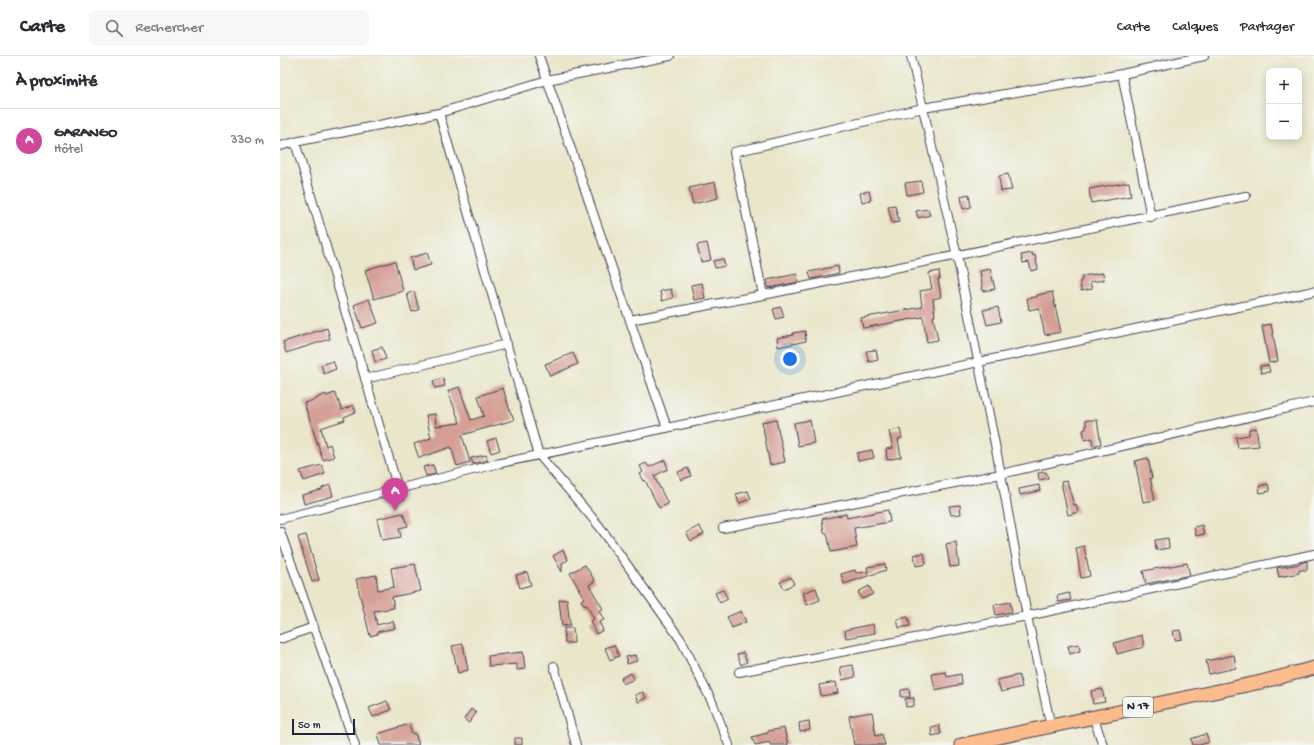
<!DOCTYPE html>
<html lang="fr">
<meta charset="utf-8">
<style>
:root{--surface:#fff;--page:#f7f7f7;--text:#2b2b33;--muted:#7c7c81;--line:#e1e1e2;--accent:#0f766e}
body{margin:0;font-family:"Gochi Hand",sans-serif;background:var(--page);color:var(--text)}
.controls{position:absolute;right:12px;top:12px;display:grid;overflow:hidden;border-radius:8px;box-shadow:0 2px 10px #0003}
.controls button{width:36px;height:36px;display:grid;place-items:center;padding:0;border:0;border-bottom:1px solid var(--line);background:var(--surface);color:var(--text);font:20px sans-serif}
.scale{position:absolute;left:12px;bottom:10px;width:63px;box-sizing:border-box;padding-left:4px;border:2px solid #22223b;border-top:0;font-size:11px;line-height:14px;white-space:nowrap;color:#22223b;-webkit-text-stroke:3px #f6f6f2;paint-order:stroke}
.you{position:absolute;left:510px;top:303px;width:14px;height:14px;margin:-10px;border:3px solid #fff;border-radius:50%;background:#1a73e8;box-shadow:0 0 0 6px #1a73e833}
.badge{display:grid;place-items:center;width:26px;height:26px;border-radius:50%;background:var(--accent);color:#fff;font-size:13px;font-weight:700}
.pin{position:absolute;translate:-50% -33px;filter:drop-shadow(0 1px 2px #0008)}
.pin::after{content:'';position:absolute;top:21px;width:14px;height:12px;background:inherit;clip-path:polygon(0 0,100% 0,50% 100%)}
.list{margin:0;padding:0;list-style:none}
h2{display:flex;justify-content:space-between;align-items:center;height:52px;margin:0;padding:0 16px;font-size:17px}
h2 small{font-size:13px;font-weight:400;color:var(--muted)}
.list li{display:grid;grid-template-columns:26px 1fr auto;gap:12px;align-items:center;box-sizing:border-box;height:64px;padding:0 16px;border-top:1px solid var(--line)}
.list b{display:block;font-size:15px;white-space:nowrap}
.list p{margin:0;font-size:13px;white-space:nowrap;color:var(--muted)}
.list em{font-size:13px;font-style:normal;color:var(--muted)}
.icon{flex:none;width:22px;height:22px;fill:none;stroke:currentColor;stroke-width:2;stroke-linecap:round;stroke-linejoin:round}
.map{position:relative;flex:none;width:1034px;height:689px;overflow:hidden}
header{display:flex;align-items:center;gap:24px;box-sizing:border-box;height:56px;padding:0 20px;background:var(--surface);border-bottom:1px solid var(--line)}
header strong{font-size:19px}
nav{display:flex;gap:22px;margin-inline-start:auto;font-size:14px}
.search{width:280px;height:36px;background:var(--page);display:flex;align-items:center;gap:10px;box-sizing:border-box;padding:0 14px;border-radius:8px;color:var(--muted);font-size:15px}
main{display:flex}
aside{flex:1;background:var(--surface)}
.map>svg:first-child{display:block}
.building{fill:#d49e94}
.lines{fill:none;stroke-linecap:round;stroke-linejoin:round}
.street-casing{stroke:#403f50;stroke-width:10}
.primary-casing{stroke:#403f50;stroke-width:15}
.street{stroke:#fff;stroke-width:8}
.primary{stroke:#fbbb8c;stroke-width:13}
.labels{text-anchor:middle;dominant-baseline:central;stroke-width:3.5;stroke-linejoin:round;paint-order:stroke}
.shield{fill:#f6f6f2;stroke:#626272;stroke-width:1}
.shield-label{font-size:12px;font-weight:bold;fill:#22223b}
</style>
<header>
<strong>Carte</strong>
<div class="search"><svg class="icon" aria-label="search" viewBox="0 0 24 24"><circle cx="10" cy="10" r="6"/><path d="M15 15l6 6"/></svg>Rechercher</div>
<nav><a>Carte</a><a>Calques</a><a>Partager</a></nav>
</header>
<main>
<aside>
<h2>À proximité<small></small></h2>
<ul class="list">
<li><span class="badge" style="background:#d1479c">A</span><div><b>GARANGO</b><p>Hôtel</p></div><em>330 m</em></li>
</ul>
</aside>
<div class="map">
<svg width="1034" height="689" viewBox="0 0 1034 689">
<rect width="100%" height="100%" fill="#f6f6f2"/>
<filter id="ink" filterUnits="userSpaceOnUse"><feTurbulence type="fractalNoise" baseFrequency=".025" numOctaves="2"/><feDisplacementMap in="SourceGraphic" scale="8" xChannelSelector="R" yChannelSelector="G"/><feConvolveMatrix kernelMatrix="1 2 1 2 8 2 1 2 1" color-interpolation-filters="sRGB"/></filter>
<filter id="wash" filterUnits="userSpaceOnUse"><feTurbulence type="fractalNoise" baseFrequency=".012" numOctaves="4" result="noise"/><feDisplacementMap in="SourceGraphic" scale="16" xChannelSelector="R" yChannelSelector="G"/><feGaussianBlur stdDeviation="0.9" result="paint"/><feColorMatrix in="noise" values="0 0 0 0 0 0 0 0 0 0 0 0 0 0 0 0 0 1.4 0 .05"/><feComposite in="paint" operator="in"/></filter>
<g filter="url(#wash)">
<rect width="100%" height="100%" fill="#eae6ca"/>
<g id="blocks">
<path class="building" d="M728,118L732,134L721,135L719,120Z
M641,125L643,136L627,139L625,127Z
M435,126L438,142L413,148L409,132Z
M849,126L851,140L811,147L809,133Z
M589,135L591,144L582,146L580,137Z
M689,138L691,151L683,153L681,140Z
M615,149L619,166L612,167L608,150Z
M648,153L650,159L638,162L636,155Z
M427,187L431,204L421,206L417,189Z
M147,197L151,209L133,214L130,202Z
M752,197L753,200L755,199L758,213L751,215L749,206L743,207L741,199Z
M443,203L445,210L435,212L433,205Z
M115,205L123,235L94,243L85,214Z
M558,210L559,217L531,223L529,216Z
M710,213L715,233L703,235L700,215Z
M659,215L660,223H658L661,241L653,243L655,260H653L658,284L647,286L643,261L583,272L581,262L642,251L640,235L652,233L649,217Z
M823,217L824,224L810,226L812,233L801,235L800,225L802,224V220Z
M517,218L518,226L488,232L487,224Z
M422,227L425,242L414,244L411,229Z
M391,233L393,242L382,245L380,235Z
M134,235L139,254L132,256L127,238Z
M772,236L781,276L765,279L759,252L749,254L747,242L757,241V239Z
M89,243L98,267L82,272L74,249Z
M501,251L504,261L496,263L493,253Z
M718,251L721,266L707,269L703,254Z
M991,268L998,305L989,307L982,270Z
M47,272L50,283L6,297L3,286Z
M525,275L526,285L498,291L497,282L513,279V277Z
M102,291L106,303L95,306L92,294Z
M596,294L598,304L589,306L586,295Z
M293,297L298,308L270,320L265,308Z
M53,305L56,313L44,318L41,309Z
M988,309L990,316L981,317L980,310Z
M163,322L165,330L155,332L153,325Z
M179,331L191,364L204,360L198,340L223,332L231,358H232L234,364L182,379L190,406L177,410L171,391L139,402L134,388L151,382L146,359L155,358L156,370L180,367L168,335Z
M55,337L62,354L73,349L76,356L64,361L65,364L41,372L46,390L50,388L54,401L43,404L24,347L37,343V342L45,338L46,340Z
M496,363L505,406L490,409L482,366Z
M530,364L534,387L518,390L514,367Z
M806,364H817L821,388L813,390L812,382L805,384L803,374L806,373Z
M976,372L979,390L958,392L956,381L969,379V373Z
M620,373L622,382L618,383L621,401L607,404L606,393L613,392L609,375Z
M216,382L220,394L211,397L207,385Z
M592,394L594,402L578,405L577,397Z
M206,399L208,404L193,408L191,402Z
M868,402L872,422H870L875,444L863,446L855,405Z
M385,404L388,413L374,420L388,448L379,452L365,424L364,425L360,418L363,416L360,410L366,407L369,411Z
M42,409L45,418L24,425L20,415Z
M153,409L156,418L146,420L143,411Z
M408,412L411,420L401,424L398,416Z
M766,416L768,422L759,424L758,417Z
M787,425L794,449L796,448L798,456L788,459L781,426Z
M988,428L990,435L980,437L979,430Z
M50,429L53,440L24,448L22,439L42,434V432Z
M759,429L760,435L740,439L739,433Z
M468,435L471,443L459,447L456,438Z
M680,449L681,458L671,459L669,450Z
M608,454L610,466L574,472L577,491L551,496L547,477H544L542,463L566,458L567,462Z
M123,457L128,470L119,472L121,481L102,484L97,463Z
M922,469L924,478L916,480L914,471Z
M419,470L424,478L411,485L406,477Z
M26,479L39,524L32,526L18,481Z
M888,482L889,492L876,494L875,484Z
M676,486L679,510L670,511L666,488Z
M804,490L810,520L801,522L796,492Z
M283,494L288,504L282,507V516L273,500Z
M644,497L646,508L636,510L634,499Z
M1027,505V514H1019V517L999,521L997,512L1020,508V507Z
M907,507L910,519L866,528L863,515Z
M135,508L141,535L112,541L114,552L94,555L97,569L113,565L115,572L97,576L98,578L90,580L76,523L96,519L98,534L114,531L111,512Z
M605,508L606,514L564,528L561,518L575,514L576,517L588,516L587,511Z
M305,509L315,525L309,529L323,553L319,555L324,564L319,566L323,574L316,578L310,565L314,563L307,549L305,550L301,544L304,542L290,517Z
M247,516L251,529L240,532L236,519Z
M511,521L514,528L504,533L500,526Z
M589,530L593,538L582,543L578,536Z
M536,532L540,544L527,549L523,537Z
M443,534L448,543L440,547L435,537Z
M789,537L791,544L778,546L777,540Z
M287,543L290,569L282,570L279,544Z
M730,546L732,556L716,559L714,549Z
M461,555L466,566L452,572L447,561Z
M628,561L630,570L619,572L617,563Z
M593,568L595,577L566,582L565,574Z
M284,572H293L294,587H285Z
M900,574L902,583L895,584L893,575Z
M862,579L864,591L837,598L834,587Z
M183,588L188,614L178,617L172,590Z
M799,588L800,595L790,598L788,590Z
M334,589L339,600L330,604L325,592Z
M243,596L245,613L237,614V608L209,610L208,600Z
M463,596L467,606L461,609L457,599Z
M355,599L357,605L347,608L346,601Z
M954,599L956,612L929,618L926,605Z
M573,609L575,621L562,624L560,611Z
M666,616L667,621L681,618L682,628L655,634L652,618Z
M351,617L354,623L343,628L341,622Z
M739,619L742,631L721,636L717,624Z
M556,626L558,637L541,640L539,629Z
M629,633L630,641H621V634Z
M822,633L825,646L813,648L811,635Z
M363,636L366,642L358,646L355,639Z
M634,642V650L626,651L625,643Z
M107,645L111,654L93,661L89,652Z
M191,653L196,657L189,667L184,663Z
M592,656L596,680L602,678L605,689H574L569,660Z
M529,665L530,674L520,676L519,667Z
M129,668L132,678L135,677L139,689H101L98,678Z
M659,669L661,678L652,680L651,671Z
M504,672L508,689H490V686L475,689L472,681L488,677V675Z
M926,678L929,686L920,689H913L911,683Z
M235,682H242V689H235Z"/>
</g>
</g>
<g filter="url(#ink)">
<use href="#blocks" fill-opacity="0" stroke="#403f50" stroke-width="1"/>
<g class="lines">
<g class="street-casing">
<path id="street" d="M259,0L387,372
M631,0L677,200L721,418L747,560L771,671
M842,18L871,161
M159,57L259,399L320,471L401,584L433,648L449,689
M15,86L118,433
M0,90L15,86L159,57L267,24L390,0
M483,239L454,96L643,52L842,18L924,0
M350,264L483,239L966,140
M85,323L227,288
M0,463L216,408L1034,235
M443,472L721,418L1034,346
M0,475L75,689
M0,583L34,571
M274,610L296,689
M459,616L747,560L1034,498
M813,660L823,689"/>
</g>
<g class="primary-casing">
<path id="primary" d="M681,689L981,626L1034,612"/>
</g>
<use href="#street" class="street"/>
<use href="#primary" class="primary"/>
</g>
</g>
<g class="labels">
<rect class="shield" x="843" y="641" width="30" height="20" rx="3"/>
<g class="shield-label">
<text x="858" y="651">N 17</text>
</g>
</g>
</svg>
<div class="controls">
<button>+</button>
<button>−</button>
</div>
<div class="scale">50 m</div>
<div class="you"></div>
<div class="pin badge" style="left:115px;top:455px;background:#d1479c">A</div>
</div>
</main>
